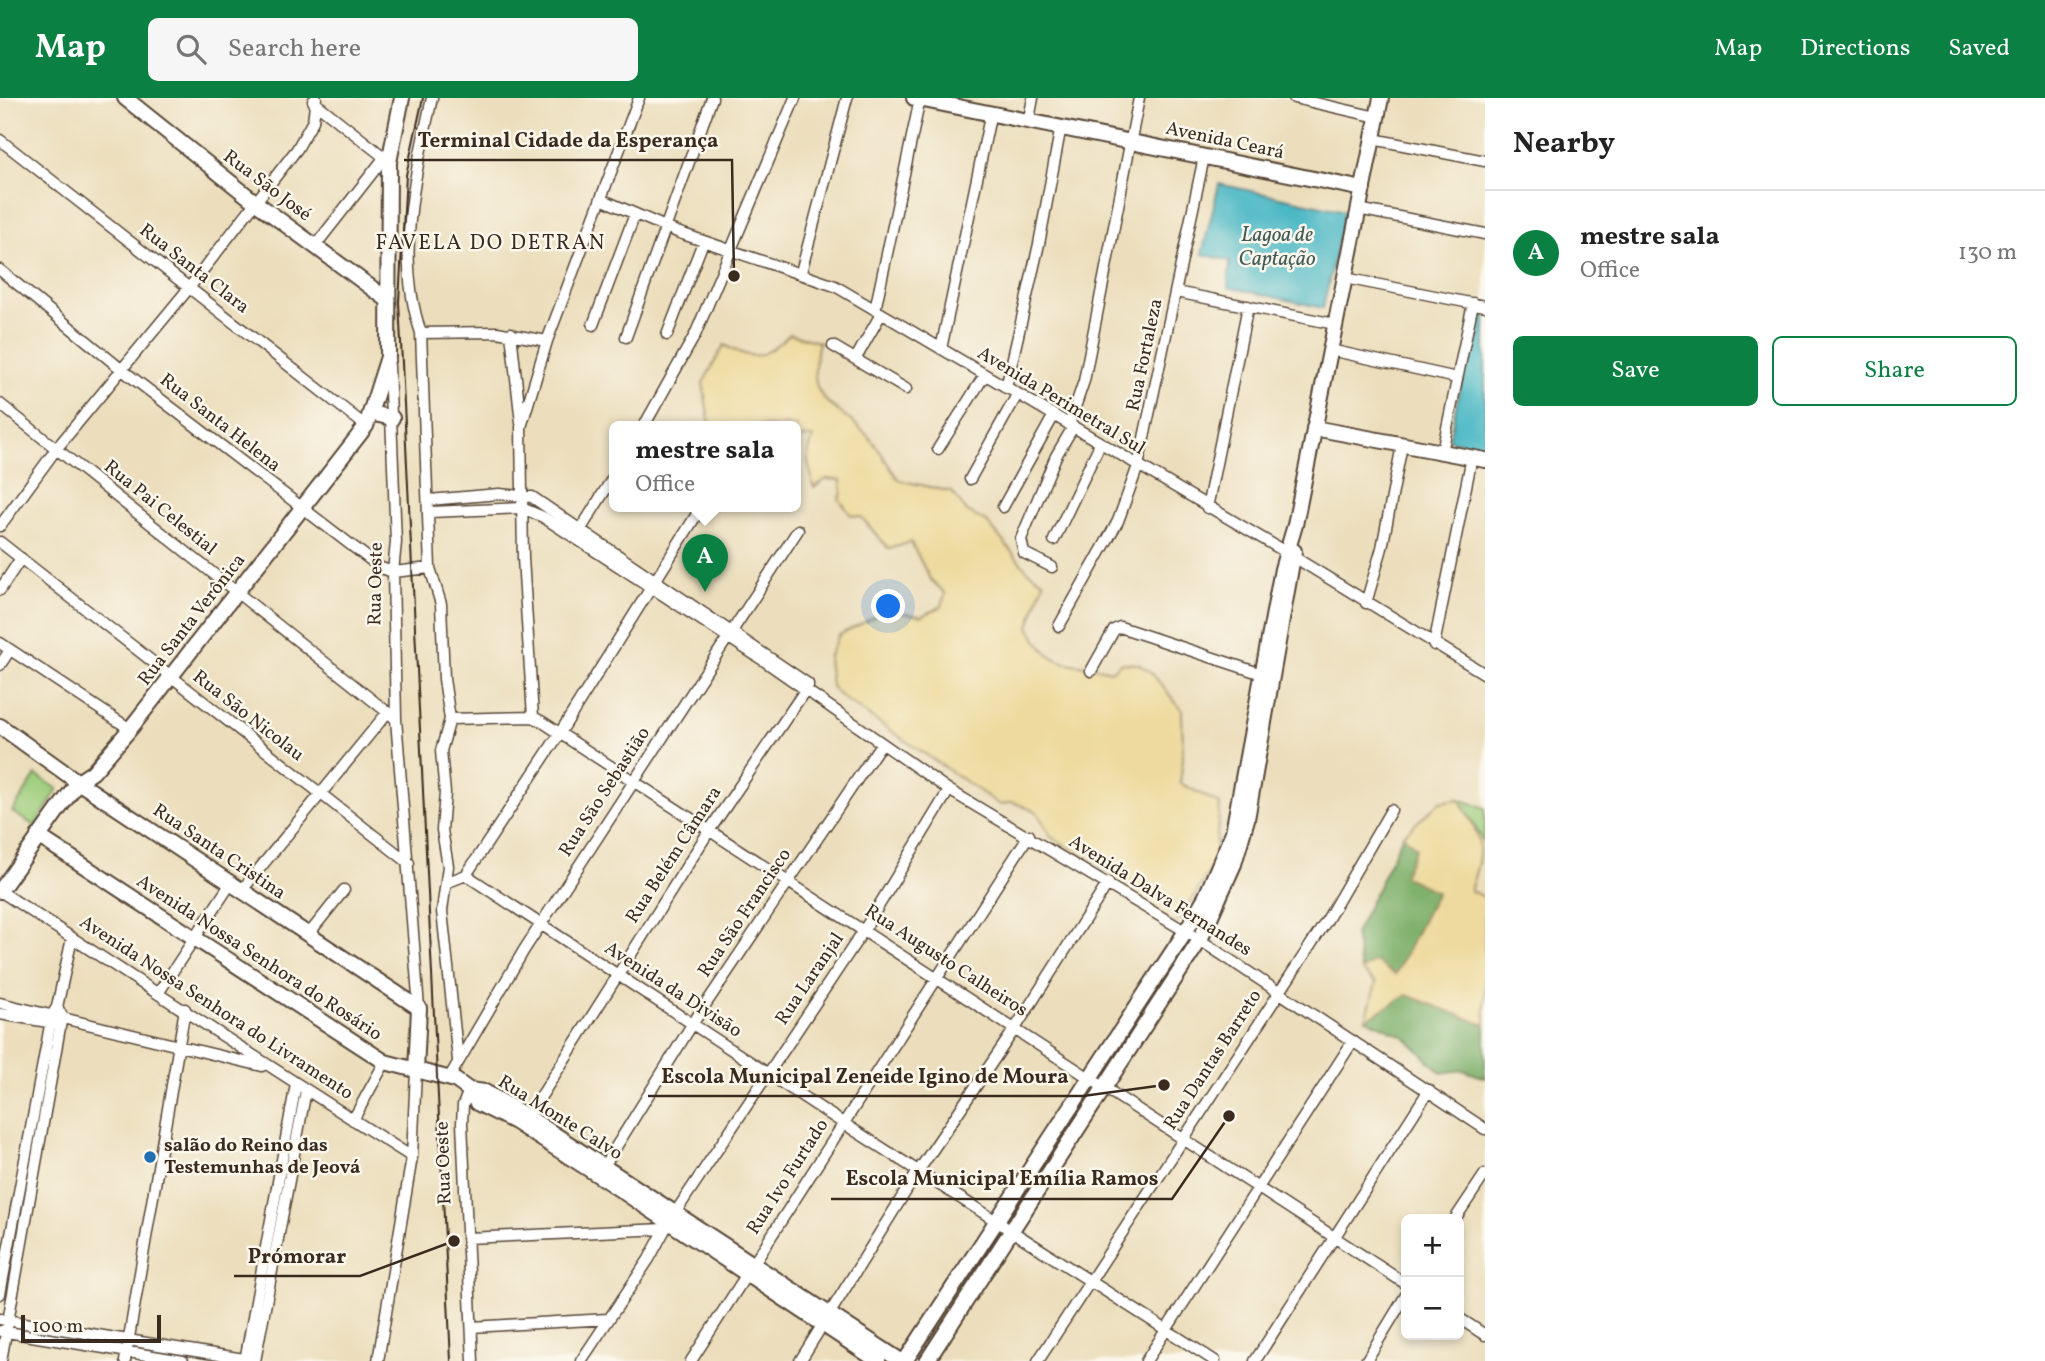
<!DOCTYPE html>
<meta charset="utf-8">
<style>
:root{--surface:#fff;--page:#f6f6f6;--text:#222;--muted:#767676;--line:#e0e0e0;--accent:#0b8043}
body{margin:0;font-family:Vollkorn,serif;background:var(--page);color:var(--text)}
.controls{position:absolute;right:21px;bottom:21px;display:grid;overflow:hidden;border-radius:10px;box-shadow:0 4px 10px #0003}
.controls button{width:63px;height:63px;display:grid;place-items:center;padding:0;border:0;border-bottom:2px solid var(--line);background:var(--surface);color:var(--text);font:35px sans-serif}
.scale{position:absolute;left:21px;bottom:18px;width:140px;box-sizing:border-box;padding-left:7px;border:4px solid #3b2a1e;border-top:0;font-size:19px;line-height:24px;white-space:nowrap;color:#3b2a1e;-webkit-text-stroke:5px #fbf7ec;paint-order:stroke}
.you{position:absolute;left:889px;top:509px;width:24px;height:24px;margin:-18px;border:5px solid #fff;border-radius:50%;background:#1a73e8;box-shadow:0 0 0 10px #1a73e833}
.badge{display:grid;place-items:center;width:46px;height:46px;border-radius:50%;background:var(--accent);color:#fff;font-size:23px;font-weight:700}
.pin{position:absolute;translate:-50% -58px;filter:drop-shadow(0 2px 4px #0008)}
.pin::after{content:'';position:absolute;top:37px;width:24px;height:21px;background:inherit;clip-path:polygon(0 0,100% 0,50% 100%)}
.popup{position:absolute;left:609px;top:323px;width:192px;height:91px;box-sizing:border-box;display:grid;place-content:center;border-radius:10px;background:var(--surface);filter:drop-shadow(0 2px 5px #0005);font-size:23px;white-space:nowrap;color:var(--muted)}
.popup b{font-size:26px;color:var(--text)}
.popup::after{content:'';position:absolute;left:50%;top:100%;margin-left:-14px;border:14px solid transparent;border-top-color:var(--surface)}
.list{margin:0;padding:0;list-style:none}
h2{display:flex;justify-content:space-between;align-items:center;height:91px;margin:0;padding:0 28px;font-size:30px}
h2 small{font-size:23px;font-weight:400;color:var(--muted)}
.list li{display:grid;grid-template-columns:46px 1fr auto;gap:21px;align-items:center;box-sizing:border-box;height:126px;padding:0 28px;border-top:2px solid var(--line)}
.list b{display:block;font-size:26px;white-space:nowrap}
.list p{margin:0;font-size:23px;white-space:nowrap;color:var(--muted)}
.list em{font-size:23px;font-style:normal;color:var(--muted)}
.actions{display:flex;gap:14px;padding:21px 28px}
.actions a{flex:1;padding:16px 0;border:2px solid var(--accent);border-radius:10px;text-align:center;font-size:24px;color:var(--accent)}
.actions .main{background:var(--accent);color:#fff}
.icon{flex:none;width:38px;height:38px;fill:none;stroke:currentColor;stroke-width:2;stroke-linecap:round;stroke-linejoin:round}
.map{position:relative;flex:none;width:1485px;height:1263px;overflow:hidden}
header{display:flex;align-items:center;gap:42px;box-sizing:border-box;height:98px;padding:0 35px;background:var(--accent);color:#fff}
header strong{font-size:33px}
nav{display:flex;gap:38px;margin-inline-start:auto;font-size:24px}
.search{width:490px;height:63px;background:var(--page);display:flex;align-items:center;gap:18px;box-sizing:border-box;padding:0 24px;border-radius:10px;color:var(--muted);font-size:26px}
main{display:flex}
aside{flex:1;background:var(--surface)}
.map>svg:first-child{display:block}
.green{fill:#9fce7d;stroke:#6d7c4e;stroke-width:2}
.forest{fill:#7fb16c;stroke:#5d6e45;stroke-width:2}
.sand{fill:#eeda9e;stroke:#94825e;stroke-width:2}
.water{fill:#4bb8c5;stroke:#437172;stroke-width:2}
.lines{fill:none;stroke-linecap:round;stroke-linejoin:round}
.street-casing{stroke:#564536;stroke-width:13}
.secondary-casing{stroke:#564536;stroke-width:18}
.street{stroke:#fff;stroke-width:10}
.secondary{stroke:#fff;stroke-width:14}
.tram{stroke:#3b2a1e;stroke-width:2}
.poi-dot{fill:#1f6fb2;stroke:#fbf7ec;stroke-width:2.5}
.labels{text-anchor:middle;dominant-baseline:central;stroke-width:5;stroke-linejoin:round;paint-order:stroke}
.street-label{font-size:19px;fill:#3b2a1e;stroke:#fbf7ec}
.poi-label{font-size:19px;font-weight:bold;fill:#3b2a1e;stroke:#fbf7ec;text-anchor:start}
.water-label{font-size:21px;font-style:italic;fill:#415c58;stroke:#fbf7ec}
.neighbourhood-label{font-size:21px;letter-spacing:2px;fill:#3b2a1e;stroke:#fbf7ec}
.leader{fill:none;stroke:#3b2a1e;stroke-width:2.5}
.callout-dot{fill:#3b2a1e;stroke:#fbf7ec;stroke-width:2.5}
.callout-label{font-size:21px;text-anchor:middle;font-weight:bold;fill:#3b2a1e;stroke:#fbf7ec;stroke-width:5;stroke-linejoin:round;paint-order:stroke}
</style>
<header>
<strong>Map</strong>
<div class="search"><svg class="icon" aria-label="search" viewBox="0 0 24 24"><circle cx="10" cy="10" r="6"/><path d="M15 15l6 6"/></svg>Search here</div>
<nav><a>Map</a><a>Directions</a><a>Saved</a></nav>
</header>
<main>
<div class="map">
<svg width="1485" height="1263" viewBox="0 0 1485 1263">
<rect width="100%" height="100%" fill="#fbf7ec"/>
<filter id="ink" filterUnits="userSpaceOnUse"><feTurbulence type="fractalNoise" baseFrequency=".0143" numOctaves="2"/><feDisplacementMap in="SourceGraphic" scale="14" xChannelSelector="R" yChannelSelector="G"/><feConvolveMatrix kernelMatrix="1 2 1 2 8 2 1 2 1" color-interpolation-filters="sRGB"/></filter>
<filter id="wash" filterUnits="userSpaceOnUse"><feTurbulence type="fractalNoise" baseFrequency=".00686" numOctaves="4" result="noise"/><feDisplacementMap in="SourceGraphic" scale="28" xChannelSelector="R" yChannelSelector="G"/><feGaussianBlur stdDeviation="1.57" result="paint"/><feColorMatrix in="noise" values="0 0 0 0 0 0 0 0 0 0 0 0 0 0 0 0 0 1.4 0 .05"/><feComposite in="paint" operator="in"/></filter>
<g filter="url(#wash)">
<rect width="100%" height="100%" fill="#ecdebc"/>
<path class="green" d="M36,677L58,691L35,728L12,714Z
M1459,701L1485,710V746Z"/>
<path class="forest" d="M1403,737L1416,749L1437,794L1395,877L1375,864L1361,872L1355,836Z
M1407,897L1485,927V980L1463,972L1441,975L1405,939L1366,921Z"/>
<path class="sand" d="M790,236L819,244C804,306 831,301 867,337C880,350 888,368 899,382L952,394L967,414L987,424L1027,472L1044,484L1029,529C1056,577 1066,560 1111,573L1121,565L1138,566L1151,574L1182,612L1183,662L1180,685L1220,706L1214,765L1182,819L1175,826L1122,793L1099,767L1051,739L1037,714L1013,704L1000,707L840,598L831,588L828,560L839,537L886,513L922,518L942,508L945,495L930,481L911,444L889,451L861,419L851,417L839,401L842,395L841,382L826,381L814,390L807,360L813,339L796,340V328H710L703,285L724,247C757,265 763,259 790,236Z
M1459,701C1483,744 1485,746 1470,793L1485,799V927L1407,897L1366,921L1376,885L1361,872L1375,863L1395,877L1437,794L1403,778L1416,750L1403,737L1440,704Z"/>
<path class="water" d="M1219,86L1345,113L1323,210L1228,189L1230,163L1202,156Z
M1476,212L1485,214V349L1449,342Z"/>
</g>
<g filter="url(#ink)">
<g class="lines">
<g class="street-casing">
<path id="street" d="M432,0C415,77 395,159 421,235L430,470L441,506L444,581L450,621L441,653L445,695L442,732L448,768L442,813L458,962
M1294,0L1377,19
M313,3L389,63
M1029,21L1033,0
M1373,41L1485,63
M0,42L366,328
M601,101L677,134L835,188L1294,459L1485,576
M1358,111L1485,136
M315,148L384,60
M0,172L121,271L381,470L393,474L430,470
M801,174L847,0
M1345,180L1485,208
M1176,194L1335,226
M875,212L920,1
M593,227L635,116
M421,235L497,234L547,243
M511,235L521,325
M667,237L703,144
M626,239L712,0
M833,248L906,291
M941,251L991,14
M1330,252L1457,280
M856,260L881,216
M389,268L396,444L393,474L396,621L419,910
M1006,290L1039,146L1061,28
M0,306L396,621
M1069,327L1084,283L1139,0
M644,328L695,237L795,0
M938,351L984,278
M1442,354L1473,205
M970,381L1017,297
M429,402L499,396L532,399L808,586
M1003,409L1054,317
M1207,410L1248,208
M430,414L522,410L543,419L763,562L949,692L1200,842L1485,1031
M0,428L57,350L189,190L297,51L313,23L316,0
M577,437L614,378
M1054,442L1100,346
M0,444L409,765
M1052,469L1024,455L1021,441L1056,358L1073,329
M0,492L21,460
M1366,505L1382,450L1402,347
M1059,528L1118,423L1138,368L1204,59
M0,545L130,631
M1434,547L1472,359
M0,567L10,552
M1091,573L1114,532L1120,529L1268,578
M533,619L523,460L521,329L547,243L639,0
M450,621L533,619L541,623L1406,1186
M466,777L843,1025L1215,1263
M448,784L466,777L560,635L702,408
M242,792L387,615
M0,793C137,882 274,972 412,1059
M308,837L344,792
M159,894L231,785
M0,905L262,968
M0,916L54,925
M449,980L524,852L798,432
M469,992L463,1007L462,1025L473,1263
M528,1019L709,733L808,588
M353,1022L385,964
M601,1073L693,925L881,646
M1455,1121L1485,1076
M467,1140L664,1131
M0,1196L52,917L57,909L72,840
M1459,1220L1485,1237
M0,1221L250,1262
M472,1229L608,1221
M1,1233L183,1263
M1,1263L62,918L57,909
M125,1263L185,911
M245,1263L296,986
M255,1263L306,992
M378,1263L412,1059L416,973
M581,1263L649,1161L669,1124L864,832L949,692
M691,1263L1029,737
M800,1263L919,1072L1016,929L1108,785
M1038,1263L1327,822L1391,712
M1146,1263L1353,943
M1255,1263L1429,992
M1366,1263L1406,1197"/>
</g>
<g class="secondary-casing">
<path id="secondary" d="M125,0L255,104L388,202
M914,0L1363,91
M371,315L392,320
M1314,330L1485,362
M0,628L78,684L419,910L416,973
M38,738L385,964L455,982L469,992L477,1005L515,1024L598,1077L878,1263
M0,793L78,684L93,674L130,631L366,328L388,259L389,64L402,0
M469,992L485,994L528,1019L901,1263
M905,1263L1186,833L1206,798L1233,734L1282,471L1295,427L1381,0
M927,1263L1200,842L1234,766L1247,721L1294,453"/>
</g>
<use href="#street" class="street"/>
<use href="#secondary" class="secondary"/>
<path class="tram" d="M423,0L406,77L399,204L451,1263"/>
</g>
</g>
<circle class="poi-dot" cx="150" cy="1059" r="7"/>
<g class="labels">
<g class="street-label">
<text transform="translate(1225 43) rotate(12)">Avenida Ceará</text>
<text transform="translate(267 88) rotate(37)">Rua São José</text>
<text transform="translate(194 171) rotate(38)">Rua Santa Clara</text>
<text transform="translate(1145 257) rotate(-78)">Rua Fortaleza</text>
<text transform="translate(1061 303) rotate(31)">Avenida Perimetral Sul</text>
<text transform="translate(220 325) rotate(38)">Rua Santa Helena</text>
<text transform="translate(160 410) rotate(39)">Rua Pai Celestial</text>
<text transform="translate(376 486) rotate(-89)">Rua Oeste</text>
<text transform="translate(192 522) rotate(-52)">Rua Santa Verônica</text>
<text transform="translate(248 618) rotate(38)">Rua São Nicolau</text>
<text transform="translate(605 694) rotate(-57)">Rua São Sebastião</text>
<text transform="translate(219 754) rotate(34)">Rua Santa Cristina</text>
<text transform="translate(674 757) rotate(-57)">Rua Belém Câmara</text>
<text transform="translate(1160 798) rotate(32)">Avenida Dalva Fernandes</text>
<text transform="translate(745 815) rotate(-56)">Rua São Francisco</text>
<text transform="translate(259 860) rotate(33)">Avenida Nossa Senhora do Rosário</text>
<text transform="translate(946 863) rotate(33)">Rua Augusto Calheiros</text>
<text transform="translate(810 881) rotate(-56)">Rua Laranjal</text>
<text transform="translate(673 892) rotate(33)">Avenida da Divisão</text>
<text transform="translate(216 910) rotate(33)">Avenida Nossa Senhora do Livramento</text>
<text transform="translate(1213 962) rotate(-57)">Rua Dantas Barreto</text>
<text transform="translate(560 1020) rotate(32)">Rua Monte Calvo</text>
<text transform="translate(444 1065) rotate(-92)">Rua Oeste</text>
<text transform="translate(788 1079) rotate(-57)">Rua Ivo Furtado</text>
</g>
<g class="poi-label">
<text x="164" y="1048">salão do Reino das<tspan x="164" dy="22">Testemunhas de Jeová</tspan></text>
</g>
<g class="water-label">
<text x="1277" y="137">Lagoa de<tspan x="1277" dy="24">Captação</tspan></text>
</g>
<g class="neighbourhood-label">
<text x="491" y="145">FAVELA DO DETRAN</text>
</g>
</g>
<path class="leader" d="M734 178L732 62H404M1164 987L1083 998H648M1229 1018L1172 1101H831M454 1143L360 1178H234"/>
<g class="callout-dot">
<circle cx="734" cy="178" r="7"/>
<circle cx="1164" cy="987" r="7"/>
<circle cx="1229" cy="1018" r="7"/>
<circle cx="454" cy="1143" r="7"/>
</g>
<g class="callout-label">
<text x="568" y="49">Terminal Cidade da Esperança</text>
<text x="865" y="985">Escola Municipal Zeneide Igino de Moura</text>
<text x="1002" y="1087">Escola Municipal Emília Ramos</text>
<text x="297" y="1165">Prómorar</text>
</g>
</svg>
<div class="controls">
<button>+</button>
<button>−</button>
</div>
<div class="scale">100 m</div>
<div class="you"></div>
<div class="pin badge" style="left:705px;top:494px">A</div>
<div class="popup"><b>mestre sala</b>Office</div>
</div>
<aside>
<h2>Nearby<small></small></h2>
<ul class="list">
<li><span class="badge">A</span><div><b>mestre sala</b><p>Office</p></div><em>130 m</em></li>
</ul>
<div class="actions"><a class="main">Save</a><a>Share</a></div>
</aside>
</main>
